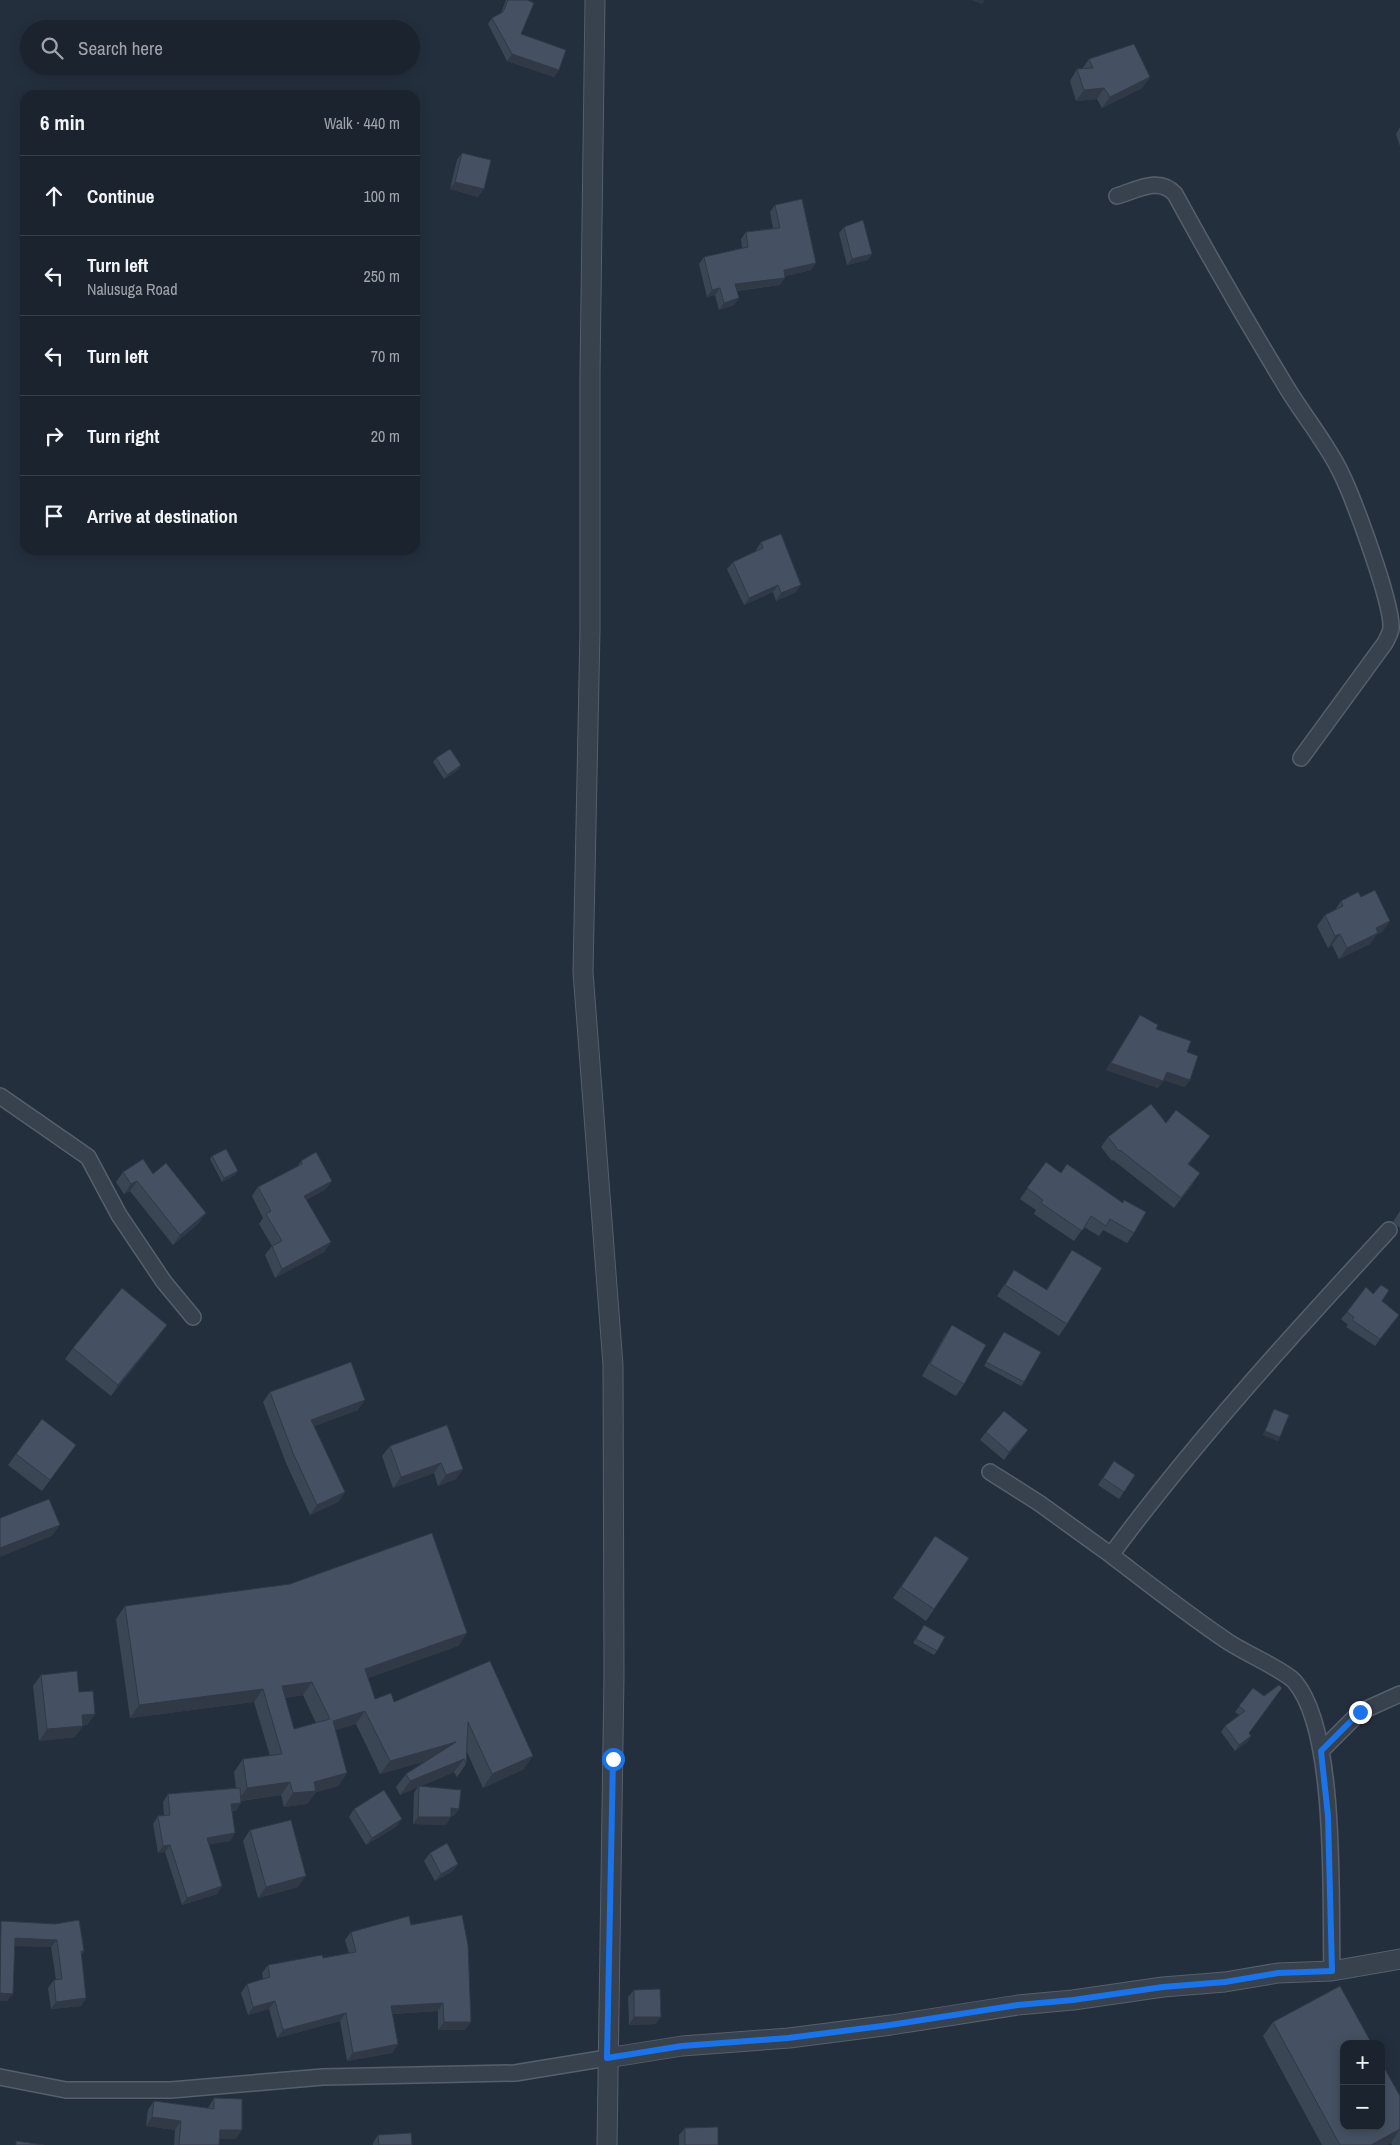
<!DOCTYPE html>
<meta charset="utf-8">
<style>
:root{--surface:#1b232e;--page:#282f3a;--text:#f1f3f6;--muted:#a0a4aa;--line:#39404a}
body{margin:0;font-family:"Archivo Narrow",sans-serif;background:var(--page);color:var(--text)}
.controls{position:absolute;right:15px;bottom:15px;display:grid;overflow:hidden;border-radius:10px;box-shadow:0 2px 12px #0003}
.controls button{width:45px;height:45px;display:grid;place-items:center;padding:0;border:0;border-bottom:1px solid var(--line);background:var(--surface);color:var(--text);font:25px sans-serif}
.stop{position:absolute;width:15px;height:15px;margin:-11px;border:4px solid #1a73e8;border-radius:50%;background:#fff}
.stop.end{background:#1a73e8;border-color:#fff;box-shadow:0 1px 5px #0008}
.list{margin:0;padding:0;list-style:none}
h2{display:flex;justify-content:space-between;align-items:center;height:65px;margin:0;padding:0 20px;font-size:21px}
h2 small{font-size:16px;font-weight:400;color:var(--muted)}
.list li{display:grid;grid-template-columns:32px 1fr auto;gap:15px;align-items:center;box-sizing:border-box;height:80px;padding:0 20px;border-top:1px solid var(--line)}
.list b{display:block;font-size:19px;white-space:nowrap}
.list p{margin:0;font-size:16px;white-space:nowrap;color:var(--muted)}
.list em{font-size:16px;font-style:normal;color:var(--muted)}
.icon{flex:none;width:28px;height:28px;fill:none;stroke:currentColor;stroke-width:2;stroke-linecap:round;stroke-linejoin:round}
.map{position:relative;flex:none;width:1400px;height:2145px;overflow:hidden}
.search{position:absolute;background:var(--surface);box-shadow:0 2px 12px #0003;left:20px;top:20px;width:400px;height:55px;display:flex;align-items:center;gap:12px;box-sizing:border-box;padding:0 18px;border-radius:28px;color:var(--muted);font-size:19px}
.panel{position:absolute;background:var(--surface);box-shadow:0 2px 12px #0003;left:20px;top:90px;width:400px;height:465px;border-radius:15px}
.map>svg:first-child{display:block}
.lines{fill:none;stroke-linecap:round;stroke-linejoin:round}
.minor-casing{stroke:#565f6c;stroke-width:18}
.tertiary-casing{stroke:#565f6c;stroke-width:21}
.minor{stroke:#38414e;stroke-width:15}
.tertiary{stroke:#38414e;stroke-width:19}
.wall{fill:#3b4654;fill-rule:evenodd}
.shaded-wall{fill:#303945}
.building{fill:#455162;stroke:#303945;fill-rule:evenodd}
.route{stroke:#1a73e8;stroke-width:6}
</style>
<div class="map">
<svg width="1400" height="2145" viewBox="0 0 1400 2145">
<rect width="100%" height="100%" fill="#242f3e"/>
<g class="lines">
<g class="minor-casing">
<path id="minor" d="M1117,196C1137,190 1159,176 1175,194C1211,260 1248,324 1287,388C1304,416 1325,441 1340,471C1353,497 1393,604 1391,629C1390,634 1387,639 1385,643L1301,758
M0,1096L88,1157L119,1215L164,1282L193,1317
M990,1472L1039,1503L1111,1555
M1321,1751L1360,1712L1400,1694
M1332,1971C1330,1903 1338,1733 1295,1682C1286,1671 1241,1651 1227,1641C1187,1614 1149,1584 1111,1555C1196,1440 1292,1335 1389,1230
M0,2077L66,2090H171L323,2077L515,2073L607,2058"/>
</g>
<g class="tertiary-casing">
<path id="tertiary" d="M595,0L590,373V630L583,972L613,1365L614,1676L607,2145
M607,2058L682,2046L789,2038L891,2025L1018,2005L1073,2000L1163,1987L1225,1982L1278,1973L1332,1971L1400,1959"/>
</g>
<use href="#minor" class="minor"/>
<use href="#tertiary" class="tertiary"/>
</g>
<path class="wall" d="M506,0H527L521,34L559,70L554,77L507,61L488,24L492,18L501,13Z
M1089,59L1150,77L1142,88L1102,108L1097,99L1076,101L1070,81L1077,69H1082Z
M1400,127V146L1396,134Z
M462,153L478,197L450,189L457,160Z
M775,205L811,270L785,276L780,285L736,291L739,298L734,305L719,310L715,295L707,297L699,264L704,257L742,248L741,239L746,232L773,228L770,212Z
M844,227L872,254L868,260L847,265L839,233Z
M761,542L796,592L776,601L773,592L744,605L727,569L733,562L756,551V550Z
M436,758L459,769L444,779L433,762Z
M1361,897L1390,921L1382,932L1376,935L1370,944L1339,959L1332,945L1328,948L1317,926L1325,915L1335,910L1341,901Z
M1140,1015L1156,1029L1187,1052L1190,1080L1185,1087L1164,1080L1158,1088L1106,1070Z
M1166,1123L1210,1136L1189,1164L1193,1184L1174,1208L1113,1160L1112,1161L1101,1147L1108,1137Z
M212,1156L238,1171L235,1175L222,1182L210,1159Z
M301,1161L332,1181L325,1190L306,1200L331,1242L324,1252L275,1278L265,1255L272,1246L259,1224L263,1218L252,1196L258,1187L297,1167Z
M1046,1162L1134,1233L1127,1243L1103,1230L1099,1236L1084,1227L1074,1241L1034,1214L1036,1210L1020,1199Z
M123,1172L153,1174L199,1223L173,1245L130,1191L124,1194L116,1182Z
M1400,1211V1228L1393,1222Z
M1072,1250L1067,1324L1059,1336L997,1296L1014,1270L1046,1290Z
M1382,1301L1399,1315L1375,1346L1346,1327L1348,1325L1341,1319L1347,1312Z
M952,1325L964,1384L956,1396L922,1376L944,1337Z
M159,1336L111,1396L65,1359L73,1348Z
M1002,1336L1024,1382L1021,1386L984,1366Z
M270,1392L358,1410L314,1426L345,1492L338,1502L310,1515L286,1463L263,1402Z
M1274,1409L1280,1437L1278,1441L1263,1435L1272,1413Z
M986,1432L1022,1438L1004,1460L980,1440Z
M76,1445L42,1491L8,1465L16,1454Z
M390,1446L463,1469L456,1479L438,1486L434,1473L393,1488L382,1456Z
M1114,1461L1135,1475L1119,1499L1098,1485Z
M935,1536L969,1558L926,1621L893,1598Z
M125,1606L467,1633L458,1646L368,1678L375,1699L394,1702L490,1661L524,1769L483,1788L467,1752L466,1764L457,1777L454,1772L421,1786L459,1809L454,1816H451L446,1825L413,1824L414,1793L418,1787L400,1795L396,1787L406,1774L426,1761L380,1774L356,1724L335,1730L347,1773L338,1786L316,1792L307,1804L284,1807L281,1795L241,1801L236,1811H232L235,1833L230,1841L209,1844L222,1886L217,1894L182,1905L165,1852L158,1853L153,1824L158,1816L164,1815L163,1802L168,1794L236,1788L234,1772L243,1759L270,1756L254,1702L130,1718L116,1619ZM303,1695L316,1723L294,1729L285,1698Z
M924,1625L937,1651L934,1655L913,1643Z
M41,1675L79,1692L95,1714L87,1725H83L75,1737L39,1741L33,1686Z
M1253,1688L1249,1733L1251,1736L1247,1742L1235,1751L1221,1732L1225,1726L1239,1715L1235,1712Z
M354,1809L397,1826L366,1845L349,1817Z
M250,1830L298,1887L258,1898L243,1841Z
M430,1853L458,1864L453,1871L435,1881L424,1861Z
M1,1921L55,1924L84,1951L81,1955L86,1998L81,2006L51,2009L48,1988L54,1980H56L51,1947L15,1946L7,2001H0Z
M411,1925L465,2030H438V2011L392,2014L398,2044L392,2053L347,2061L340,2021L277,2038L269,2009L248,2015L241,1993L247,1984L263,1979L262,1973L268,1965L323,1958L349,1953L345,1940L351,1932Z
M634,1990L656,2024L629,2025L628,1997Z
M1273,2022L1400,2096V2145H1392L1391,2143L1387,2145H1322L1263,2036Z
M214,2098L236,2139H220L219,2145H174L175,2130L146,2126L148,2110L154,2101L208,2108Z
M685,2128L718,2145H679V2135Z
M378,2135L412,2145H373V2143Z"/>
<path class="shaded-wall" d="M971,0H985L982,4Z
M512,54L559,70L554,77L507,61Z
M1150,77L1142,88L1102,108L1110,97Z
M1104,88L1097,99L1076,101L1084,90Z
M455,182L484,189L478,197L450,189Z
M872,254L868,260L847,265L852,259Z
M816,263L811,270L779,278L784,270Z
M785,278L780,285L730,291L735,284Z
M720,288L715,295L707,297L712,290Z
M739,298L734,305L719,310L724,303Z
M778,585L773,592L744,605L749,598Z
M801,585L796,592L776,601L781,593Z
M461,765L459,769L444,779L447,775Z
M1390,921L1382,932L1376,935L1370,944L1339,959L1347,948L1376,928Z
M1340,934L1332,945L1328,948L1335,936Z
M1111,1063L1163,1081L1158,1088L1106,1070Z
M1167,1072L1190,1080L1185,1087L1161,1079Z
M238,1171L235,1175L222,1182L224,1178Z
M1200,1173L1193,1184L1174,1208L1181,1198Z
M137,1181L130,1191L124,1194L131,1184Z
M332,1181L325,1190L297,1205L304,1196Z
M206,1213L199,1223L173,1245L180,1235Z
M331,1242L324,1252L275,1278L282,1269Z
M1399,1315L1394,1322L1375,1346L1380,1339Z
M167,1325L159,1336L111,1396L118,1385Z
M365,1400L358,1410L304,1430L311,1420Z
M1028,1430L1022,1438L1004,1460L1009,1452Z
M1265,1431L1280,1437L1278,1441L1263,1435Z
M441,1463L434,1473L393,1488L401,1477Z
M463,1469L456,1479L438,1486L446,1475Z
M345,1492L338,1502L310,1515L317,1505Z
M60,1525L52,1536L0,1557V1548Z
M467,1633L458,1646L356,1682L365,1669Z
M312,1682L303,1695L273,1699L282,1686Z
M263,1689L254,1702L130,1718L139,1705Z
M365,1711L356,1724L323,1734L333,1721Z
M95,1714L87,1725L74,1726L82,1715Z
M83,1726L75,1737L39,1741L47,1729Z
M1251,1736L1247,1742L1235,1751L1239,1745Z
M456,1742L447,1755L380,1774L390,1761Z
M533,1756L524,1769L483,1788L492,1774Z
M464,1759L454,1772L419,1787V1786L418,1787L400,1795L410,1781Z
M347,1773L338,1786L316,1792L307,1804L284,1807L293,1793L314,1782Z
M290,1782L281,1795L238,1801L247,1788Z
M241,1803L236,1811L226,1812L231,1804Z
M451,1808L459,1809L454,1816H446Z
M418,1817H451L446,1825L413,1824Z
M402,1819L397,1826L366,1845L372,1838Z
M235,1833L230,1841L201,1846L207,1838Z
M170,1845L165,1852L158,1853L163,1846Z
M458,1864L453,1871L435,1881L441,1874Z
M306,1876L298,1887L258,1898L266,1887Z
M222,1886L217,1894L182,1905L187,1898Z
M15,1938L57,1940L51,1947L10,1946Z
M0,1993L13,1994L7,2001H0Z
M86,1998L81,2006L51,2009L56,2002Z
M275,2001L269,2009L248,2015L253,2007Z
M443,2003L438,2011L385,2014L391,2006Z
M346,2013L340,2021L277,2038L283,2030Z
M634,2017H661L656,2024L629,2025Z
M444,2022H471L465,2030H438Z
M398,2044L392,2053L347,2061L353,2053Z
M152,2117L181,2121L175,2130L146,2126Z
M1400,2129L1391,2143L1387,2145H1371Z
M220,2130H242L236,2139H214Z"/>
<path class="building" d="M508,0H527L534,3L521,34L566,50L559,70L512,54L492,18L503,12Z
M1134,44L1150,77L1110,97L1104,88L1084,90L1077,69L1093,68L1089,59Z
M462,153L491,160L484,189L455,182Z
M802,199L816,263L784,270L785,278L735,284L739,298L724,303L720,288L712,290L704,257L748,247L746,232L780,228L775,205Z
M863,220L872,254L852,259L844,227Z
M781,534L801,585L781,593L778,585L749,598L733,562L763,548L761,542Z
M450,749L461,765L447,775L436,758Z
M1375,890L1390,921L1376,928L1378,933L1347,948L1340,934L1335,936L1325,915L1343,906L1341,901L1358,892L1361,897Z
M1140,1015L1158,1025L1156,1029L1191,1041L1187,1052L1198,1056L1190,1080L1167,1072L1163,1081L1111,1063Z
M1151,1104L1166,1123L1176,1110L1210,1136L1188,1164L1200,1173L1181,1198L1120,1150L1119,1151L1108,1137Z
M226,1149L238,1171L224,1178L212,1156Z
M316,1152L332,1181L304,1196L331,1242L282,1269L272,1246L282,1241L266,1214L271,1211L258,1187L302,1164L301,1161Z
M143,1159L153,1174L166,1163L206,1213L180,1235L137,1181L131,1184L123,1172Z
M1046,1162L1061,1173L1067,1164L1123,1203L1124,1200L1146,1212L1134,1233L1110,1219L1106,1226L1091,1216L1082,1231L1041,1203L1043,1200L1027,1188Z
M1072,1250L1102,1268L1067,1324L1005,1285L1014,1270L1047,1290Z
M1381,1285L1389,1290L1382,1301L1399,1315L1380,1339L1352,1320L1354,1317L1347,1312L1366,1287L1373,1294Z
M122,1288L167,1325L118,1385L73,1348Z
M952,1325L986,1345L964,1384L930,1364Z
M1004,1332L1041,1352L1024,1382L986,1362Z
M351,1362L365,1400L311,1420L345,1492L317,1505L293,1453L270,1392Z
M1274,1409L1289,1415L1280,1437L1265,1431Z
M1004,1411L1028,1430L1009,1452L986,1432Z
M42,1419L76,1445L50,1480L16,1454Z
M447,1425L463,1469L446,1475L441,1463L401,1477L390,1446Z
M1114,1461L1135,1475L1124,1492L1103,1478Z
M49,1499L60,1525L0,1548V1518Z
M432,1533L467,1633L365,1669L375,1699L391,1693L394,1702L490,1661L533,1756L492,1774L468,1722L466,1764L464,1759L410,1781L406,1774L456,1742L390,1761L365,1711L333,1721L347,1773L314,1782L316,1791L293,1793L290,1782L247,1788L243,1759L282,1754L263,1689L139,1705L125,1606L290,1584ZM312,1682L330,1719L294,1729L282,1686Z
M935,1536L969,1558L934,1609L901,1587Z
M924,1625L945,1637L937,1651L916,1639Z
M77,1671L79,1692L93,1691L95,1714L82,1715L83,1726L47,1729L41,1675Z
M1279,1685L1282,1688L1249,1733L1251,1736L1239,1745L1225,1726L1245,1711L1239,1706L1253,1688L1264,1696Z
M419,1786L461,1790L459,1809L451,1808V1817H418Z
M240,1788L241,1803L231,1804L235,1833L207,1838L222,1886L187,1898L170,1845L163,1846L158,1816L170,1815L168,1794Z
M384,1790L402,1819L372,1838L354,1809Z
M291,1820L306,1876L266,1887L250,1830Z
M447,1843L458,1864L441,1874L430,1853Z
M462,1915L468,1945L471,2022H444L443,2003L391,2006L398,2044L353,2053L346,2013L283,2030L275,2001L253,2007L247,1984L270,1977L268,1965L322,1955L323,1958L356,1952L351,1932L409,1916L411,1925Z
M79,1920L84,1951H81L86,1998L56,2002L54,1980L62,1979L57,1940L15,1938L13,1994L0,1993L1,1921L55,1924Z
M1340,1986L1372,2044H1344V2126H1381V2062L1400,2096V2129L1371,2145H1340L1273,2022Z
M660,1989L661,2017H634V1990Z
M214,2098L242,2099V2130H220L219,2145H179L181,2121L152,2117L154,2101L214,2109Z
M718,2127V2145H685V2128Z
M411,2133L412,2145H379L378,2135Z
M16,2141L44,2145H16Z"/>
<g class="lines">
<path class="route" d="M613,1759L607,2058L682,2046L788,2038L890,2025L1018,2005L1073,2000L1163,1987L1225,1982L1278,1973L1332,1971L1328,1816L1321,1751L1360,1712"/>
</g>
</svg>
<div class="controls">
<button>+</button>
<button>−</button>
</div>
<div class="stop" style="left:613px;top:1759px"></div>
<div class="stop end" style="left:1360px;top:1712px"></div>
<div class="search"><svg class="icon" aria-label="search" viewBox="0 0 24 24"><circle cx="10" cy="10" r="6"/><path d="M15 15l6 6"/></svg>Search here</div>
<section class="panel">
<h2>6 min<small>Walk · 440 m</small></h2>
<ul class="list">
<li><svg class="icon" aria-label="ahead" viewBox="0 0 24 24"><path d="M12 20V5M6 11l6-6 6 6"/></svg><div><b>Continue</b></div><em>100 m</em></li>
<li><svg class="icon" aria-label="left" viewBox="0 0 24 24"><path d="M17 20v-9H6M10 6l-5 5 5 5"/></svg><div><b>Turn left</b><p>Nalusuga Road</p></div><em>250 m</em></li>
<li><svg class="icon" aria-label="left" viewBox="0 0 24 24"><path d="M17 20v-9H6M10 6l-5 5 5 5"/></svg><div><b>Turn left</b></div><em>70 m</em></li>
<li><svg class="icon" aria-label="right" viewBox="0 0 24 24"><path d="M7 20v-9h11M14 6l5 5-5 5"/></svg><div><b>Turn right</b></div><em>20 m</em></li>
<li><svg class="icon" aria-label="arrive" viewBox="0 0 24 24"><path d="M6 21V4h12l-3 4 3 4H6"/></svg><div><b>Arrive at destination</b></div></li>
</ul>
</section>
</div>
